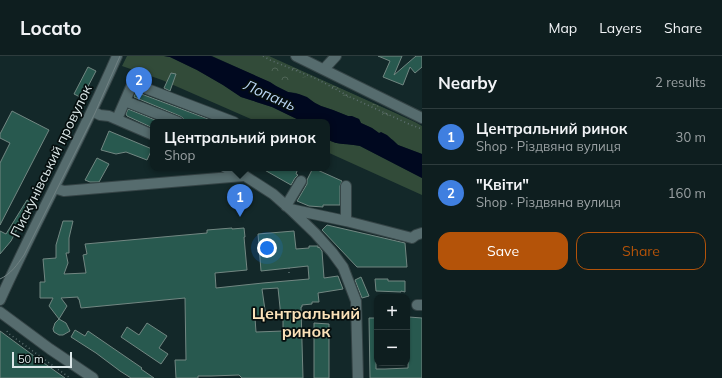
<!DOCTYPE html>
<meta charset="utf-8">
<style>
:root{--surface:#0e1e1f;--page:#1c2b2c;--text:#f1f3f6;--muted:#9ba2a4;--line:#2e3c3d;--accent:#b45309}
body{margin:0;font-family:Mulish,sans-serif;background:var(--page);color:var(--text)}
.controls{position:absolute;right:12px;bottom:12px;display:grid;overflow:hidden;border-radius:8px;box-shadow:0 1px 3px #0004}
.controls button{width:36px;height:36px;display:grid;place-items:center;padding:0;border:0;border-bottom:1px solid var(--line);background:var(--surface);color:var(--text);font:20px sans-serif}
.scale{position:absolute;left:12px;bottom:10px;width:60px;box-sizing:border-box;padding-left:4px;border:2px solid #dce8e9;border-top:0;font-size:11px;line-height:14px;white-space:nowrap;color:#dce8e9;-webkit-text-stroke:3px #060f0f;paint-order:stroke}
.you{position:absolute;left:267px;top:192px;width:14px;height:14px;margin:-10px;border:3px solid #fff;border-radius:50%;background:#1a73e8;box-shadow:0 0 0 6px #1a73e833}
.badge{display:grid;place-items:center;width:26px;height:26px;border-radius:50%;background:var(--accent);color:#fff;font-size:13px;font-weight:700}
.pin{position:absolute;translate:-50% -33px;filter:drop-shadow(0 1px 2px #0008)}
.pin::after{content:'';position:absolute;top:21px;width:14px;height:12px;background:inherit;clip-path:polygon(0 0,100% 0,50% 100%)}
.popup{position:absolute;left:150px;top:63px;width:180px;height:52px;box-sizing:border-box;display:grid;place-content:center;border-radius:8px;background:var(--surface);filter:drop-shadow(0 1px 3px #0005);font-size:13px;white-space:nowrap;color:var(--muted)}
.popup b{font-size:15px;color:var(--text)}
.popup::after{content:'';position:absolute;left:50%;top:100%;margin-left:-8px;border:8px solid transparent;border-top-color:var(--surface)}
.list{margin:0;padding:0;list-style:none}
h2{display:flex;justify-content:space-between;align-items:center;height:52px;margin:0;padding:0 16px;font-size:17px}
h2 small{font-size:13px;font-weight:400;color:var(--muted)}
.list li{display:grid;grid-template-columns:26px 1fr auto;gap:12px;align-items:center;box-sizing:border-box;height:56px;padding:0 16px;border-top:1px solid var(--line)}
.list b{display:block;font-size:15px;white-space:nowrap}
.list p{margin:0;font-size:13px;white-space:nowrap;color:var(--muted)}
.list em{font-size:13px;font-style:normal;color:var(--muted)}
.actions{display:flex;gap:8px;padding:12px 16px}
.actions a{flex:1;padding:9px 0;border:1px solid var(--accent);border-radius:12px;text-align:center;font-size:14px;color:var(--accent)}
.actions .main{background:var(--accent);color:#fff}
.map{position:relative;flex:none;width:422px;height:322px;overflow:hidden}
header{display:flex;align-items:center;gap:24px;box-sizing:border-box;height:56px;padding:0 20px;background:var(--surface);border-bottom:1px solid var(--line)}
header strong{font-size:19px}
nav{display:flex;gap:22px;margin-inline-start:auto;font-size:14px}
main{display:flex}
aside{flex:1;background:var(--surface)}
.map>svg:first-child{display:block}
.green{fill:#324b39}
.forest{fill:url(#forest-crowns)}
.water{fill:#00081f}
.building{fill:#28594f;stroke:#728782;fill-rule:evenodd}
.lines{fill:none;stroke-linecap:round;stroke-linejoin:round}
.minor-casing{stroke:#354446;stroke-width:12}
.path{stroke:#5e7071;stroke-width:1.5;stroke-dasharray:1 3;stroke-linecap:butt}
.minor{stroke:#566c6e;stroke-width:10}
.tram{stroke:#718283;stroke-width:1}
.labels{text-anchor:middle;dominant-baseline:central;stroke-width:3.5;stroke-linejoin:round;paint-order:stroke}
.street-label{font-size:14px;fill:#dce8e9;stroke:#060f0f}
.water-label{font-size:15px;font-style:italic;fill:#bbd6f5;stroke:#060f0f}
.quarter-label{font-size:16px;font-weight:bold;fill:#fae1b8;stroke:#060f0f}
</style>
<header>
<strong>Locato</strong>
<nav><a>Map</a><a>Layers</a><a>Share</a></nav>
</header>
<main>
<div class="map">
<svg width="422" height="322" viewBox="0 0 422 322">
<defs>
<pattern id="forest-crowns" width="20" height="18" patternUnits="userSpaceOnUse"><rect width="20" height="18" fill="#324b39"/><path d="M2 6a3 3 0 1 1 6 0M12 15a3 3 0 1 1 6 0" fill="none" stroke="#4f6556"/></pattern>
</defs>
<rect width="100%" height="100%" fill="#132829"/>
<path class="green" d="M127,0H164L170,1L197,14L223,29L241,41L272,51L303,66H258L162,24L122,10Z
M212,0H269L415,66L422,70V98L398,89L393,84L379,77L372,72L361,67L359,63L348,60L333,54L321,50L296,37L288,36L276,30L269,26Z
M327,80L328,83C338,90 348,87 360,90L422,122V139L327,96Z"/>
<path class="forest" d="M271,7L279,9H288L399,59V62L397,64L389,62L384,60L378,56L376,51L372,49L360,47L335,36L328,34L316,28L307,21C299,21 297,25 290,28C280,32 271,21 267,14L268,10Z"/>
<path class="water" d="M164,0H211L270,26L276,30L288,36L299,38L307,41L315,47L321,50L333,54L348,60H352L359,63L361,67L372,72L379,77L381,76L387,79L398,89L422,98V122L360,90C348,87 338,90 327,83V66H303L272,51L241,41L223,29L197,14L170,1Z"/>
<path class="building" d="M378,0H402L394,19L416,0H422V11L415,17L410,11L403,29L383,21L390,5Z
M88,11L96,15L82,42L74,38Z
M171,17L176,18L170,35L164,32Z
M136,36L216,66H184L183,62L180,60L134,41Z
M128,53L160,66H153V72L127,60L126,58Z
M12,55L49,74L0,169V107L10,87L0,82V78Z
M109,75L152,93L147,104L126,96L116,98L101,94Z
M97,102L109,108L99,126H90L85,124Z
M261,112H298L296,118L298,119L295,122L291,129Z
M313,112L342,125L340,130V149H323V151L309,150L297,145L307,128V124Z
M27,144L31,146L11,185L0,198V175L6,178Z
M63,165H73L69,182V197H66L68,207L64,218L86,217L83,199L87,198L85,188L207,177V174L232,172V173L244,172L245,181H244L247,214L215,217L216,232L263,227L309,223L308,210L261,215L258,178L294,175L296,193L309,192V190H318V192L319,191L322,195L324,222L338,220L343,233L318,237L319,246H312V248L302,249V251H301L303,322H242L239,319L211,320H198V322H176L175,304H186L185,242L81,252L79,243H78V241L61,242L67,250L59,263L49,250L53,242H40V226H45L43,203L56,202V189ZM278,232L281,261H283V275L256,276L255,262L266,261L262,233Z
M327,169L405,187L407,211H357L322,174Z
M361,221L369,240L362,242L355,224Z
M375,223H388V225H405V236L401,235V236L376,235Z
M409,261L422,262V322H370L369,262H376V313H385L408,312Z
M59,263L66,267L70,275L63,279H59L54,276L53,273L55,267Z
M147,267L167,280L159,292L168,298L161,308L121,281L127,271L139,279Z
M314,267L329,268V322H314Z
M75,274L85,280L88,275L142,312L141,313L154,322H131L120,315L96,297L71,281Z
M0,275L34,300L65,322H0Z"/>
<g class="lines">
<g class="minor-casing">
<path id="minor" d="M296,0L422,62
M324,13L336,0
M125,45L178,66
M92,55L100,59L109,60L153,79
M117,63L131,31L134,29H137L234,66
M226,112L245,120L273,138L290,153L315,177L332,196L343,211L356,245L358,322
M54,132L64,135L243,120
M286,150L301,125
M290,153L346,165L412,182L416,179L422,177
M346,165V130
M0,244C37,162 81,83 117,0
M417,249H422
M0,256L50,293L93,322"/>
</g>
<path class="path" d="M263,0L270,4L317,23L350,41L411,69L422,73
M289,212V217
M7,275L8,277L70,322"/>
<use href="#minor" class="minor"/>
<path class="tram" d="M0,223C11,218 17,209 24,199L95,57L120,0"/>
</g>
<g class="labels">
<g class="street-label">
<text transform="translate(51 105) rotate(-64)">Пискунівський провулок</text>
</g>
<g class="water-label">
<text transform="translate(270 39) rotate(24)">Лопань</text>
</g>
<g class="quarter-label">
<text x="306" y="257">Центральний<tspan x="306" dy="18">ринок</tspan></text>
</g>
</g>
</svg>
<div class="controls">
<button>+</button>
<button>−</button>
</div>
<div class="scale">50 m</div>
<div class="you"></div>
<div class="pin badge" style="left:240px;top:161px;background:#3f7fe0">1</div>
<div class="popup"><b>Центральний ринок</b>Shop</div>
<div class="pin badge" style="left:139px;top:44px;background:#3f7fe0">2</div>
</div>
<aside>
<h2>Nearby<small>2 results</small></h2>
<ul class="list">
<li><span class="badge" style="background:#3f7fe0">1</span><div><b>Центральний ринок</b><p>Shop · Різдвяна вулиця</p></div><em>30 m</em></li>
<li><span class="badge" style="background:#3f7fe0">2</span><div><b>&quot;Квіти&quot;</b><p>Shop · Різдвяна вулиця</p></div><em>160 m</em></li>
</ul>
<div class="actions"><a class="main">Save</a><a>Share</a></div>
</aside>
</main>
